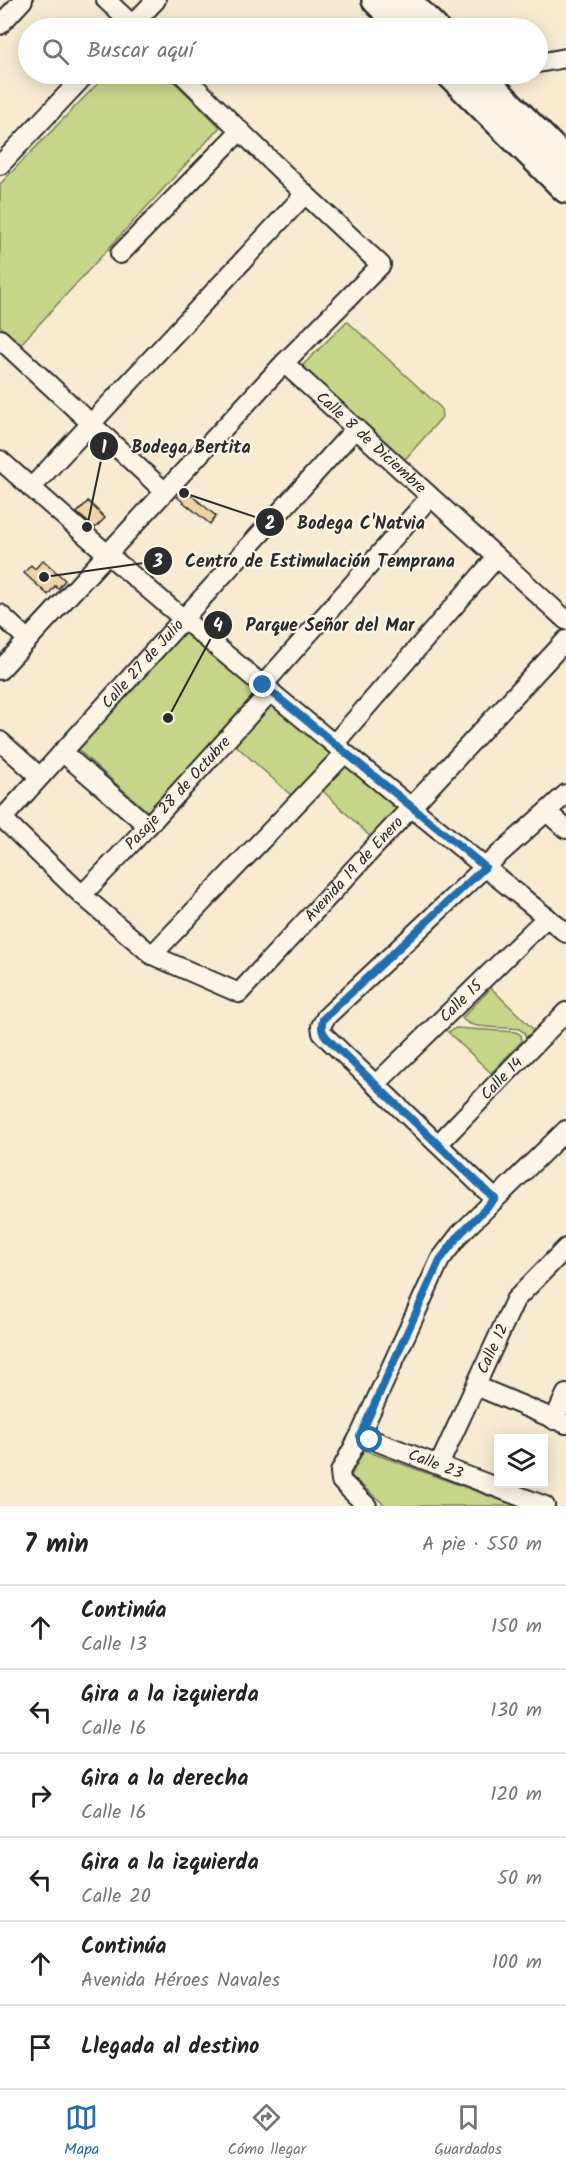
<!DOCTYPE html>
<html lang="es">
<meta charset="utf-8">
<style>
:root{--surface:#fff;--page:#f6f6f6;--text:#222;--muted:#767676;--line:#e0e0e0;--accent:#1f6fb2}
body{margin:0;font-family:Kalam,sans-serif;background:var(--page);color:var(--text)}
.controls{position:absolute;right:18px;bottom:18px;display:grid;overflow:hidden;border-radius:0px;box-shadow:0 3px 15px #0003}
.controls button{width:54px;height:54px;display:grid;place-items:center;padding:0;border:0;border-bottom:2px solid var(--line);background:var(--surface);color:var(--text);font:30px sans-serif}
.stop{position:absolute;width:18px;height:18px;margin:-14px;border:4px solid #1f6fb2;border-radius:50%;background:#fff}
.stop.end{background:#1f6fb2;border-color:#fff;box-shadow:0 2px 6px #0008}
.list{margin:0;padding:0;list-style:none}
h2{display:flex;justify-content:space-between;align-items:center;height:78px;margin:0;padding:0 24px;font-size:26px}
h2 small{font-size:20px;font-weight:400;color:var(--muted)}
.list li{display:grid;grid-template-columns:39px 1fr auto;gap:18px;align-items:center;box-sizing:border-box;height:84px;padding:0 24px;border-top:2px solid var(--line)}
.list b{display:block;font-size:22px;white-space:nowrap}
.list p{margin:0;font-size:20px;white-space:nowrap;color:var(--muted)}
.list em{font-size:20px;font-style:normal;color:var(--muted)}
.icon{flex:none;width:33px;height:33px;fill:none;stroke:currentColor;stroke-width:2;stroke-linecap:round;stroke-linejoin:round}
.map{position:relative;flex:none;width:566px;height:1506px;overflow:hidden}
.search{position:absolute;background:var(--surface);box-shadow:0 3px 15px #0003;left:18px;right:18px;top:18px;height:66px;display:flex;align-items:center;gap:15px;box-sizing:border-box;padding:0 21px;border-radius:33px;color:var(--muted);font-size:22px}
.sheet{height:582px;background:var(--surface)}
nav{display:flex;justify-content:space-around;align-items:center;box-sizing:border-box;height:84px;border-top:2px solid var(--line);background:var(--surface);font-size:16px;color:var(--muted)}
nav a{display:grid;justify-items:center;gap:3px}
nav .on{color:var(--accent)}
.map>svg:first-child{display:block}
.green{fill:#c7d589;stroke:#79805a;stroke-width:1.5}
.building{fill:#eed3a3;stroke:#2b2b2b;stroke-width:1.5}
.lines{fill:none;stroke-linecap:round;stroke-linejoin:round}
.minor-casing{stroke:#2b2b2b;stroke-width:22}
.highway-casing{stroke:#2b2b2b;stroke-width:32}
.minor{stroke:#fcf5e5;stroke-width:18}
.highway{stroke:#fcf5e5;stroke-width:27}
.route{stroke:#1f6fb2;stroke-width:8}
.labels{text-anchor:middle;dominant-baseline:central;stroke-width:4.5;stroke-linejoin:round;paint-order:stroke}
.street-label{font-size:16px;fill:#2b2b2b;stroke:#fcf5e5}
.leader{fill:none;stroke:#2b2b2b;stroke-width:2}
.callout-dot{fill:#2b2b2b;stroke:#fcf5e5;stroke-width:2}
.mark-label{font-size:18px;text-anchor:middle;font-weight:bold;fill:#fff}
.callout-label{font-size:18px;text-anchor:middle;font-weight:bold;fill:#2b2b2b;stroke:#fcf5e5;stroke-width:4.5;stroke-linejoin:round;paint-order:stroke}
</style>
<div class="map">
<svg width="566" height="1506" viewBox="0 0 566 1506">
<rect width="100%" height="100%" fill="#f8ebd1"/>
<filter id="ink" filterUnits="userSpaceOnUse"><feTurbulence type="fractalNoise" baseFrequency=".0167" numOctaves="2"/><feDisplacementMap in="SourceGraphic" scale="12" xChannelSelector="R" yChannelSelector="G"/><feConvolveMatrix kernelMatrix="1 2 1 2 8 2 1 2 1" color-interpolation-filters="sRGB"/></filter>
<g filter="url(#ink)">
<path class="green" d="M107,74H166L220,127L20,345L0,326V184Z
M347,321L441,408L442,417L401,464L298,370Z
M188,623L261,687L149,813L76,748Z
M271,700L330,754L292,796L232,742Z
M347,764L399,811L378,844L321,789Z
M491,988L534,1030L526,1038L524,1032L519,1029C504,1026 471,1031 462,1018Z
M456,1028L516,1032L521,1035L522,1041L491,1073L448,1032Z
M364,1450L516,1506H386L351,1476Z"/>
<path class="building" d="M184,489L216,516L210,524L177,497Z
M88,501L105,518L95,528L77,513Z
M43,560L65,580L58,589L55,586L48,595L24,573L31,565L35,569Z"/>
<g class="lines">
<g class="minor-casing">
<g id="minor">
<path d="M106,0L136,28"/>
<path d="M0,25L23,0"/>
<path d="M129,28L156,0"/>
<path d="M538,63L566,58"/>
<path d="M0,165L86,74"/>
<path d="M120,254L240,131"/>
<path d="M0,339L165,492"/>
<path id="s1" d="M284,363L566,620"/>
<path d="M0,460C184,624 375,778 566,933"/>
<path d="M31,488L305,194"/>
<path d="M0,614L28,640"/>
<path d="M0,670L284,363L381,265L305,194L182,74"/>
<path d="M263,685L430,497"/>
<path d="M0,741L40,777"/>
<path d="M334,744L496,558"/>
<path d="M62,752L148,826"/>
<path d="M547,812L566,829"/>
<path id="s2" d="M0,816L82,895L152,955L239,993L566,640"/>
<path id="s3" d="M3,818L356,428"/>
<path id="s4" d="M82,895L148,826L271,691"/>
<path d="M152,955L345,753"/>
<path id="s5" d="M375,1085L547,917"/>
<path id="s6" d="M439,1143L566,1012"/>
<path d="M495,1199L330,1041L322,1033L321,1026L326,1017L485,867L566,794"/>
<path d="M476,1386L566,1424"/>
<path d="M554,1420L566,1394"/>
<path id="s7" d="M360,1435L545,1506"/>
<path id="s8" d="M439,1465L515,1300L566,1248"/>
<path d="M367,1506L341,1481L340,1472L360,1435L440,1260L460,1234L566,1130"/>
</g>
</g>
<g class="highway-casing">
<path id="highway" d="M376,0L404,28
M406,0L434,28
M450,74L566,189
M479,74L566,162"/>
</g>
<use href="#minor" class="minor"/>
<use href="#highway" class="highway"/>
</g>
</g>
<g class="lines" filter="url(#ink)">
<path class="route" d="M263,685L485,867L323,1019C320,1030 323,1034 330,1041L495,1199L460,1234L440,1260L360,1436L370,1440"/>
</g>
<g class="labels">
<g class="street-label">
<text stroke="none"><textPath href="#s1" startOffset="118">Calle 8 de Diciembre</textPath></text>
<text stroke="none"><textPath href="#s3" startOffset="208">Calle 27 de Julio</textPath></text>
<text stroke="none"><textPath href="#s4" startOffset="140">Pasaje 28 de Octubre</textPath></text>
<text stroke="none"><textPath href="#s2" startOffset="470">Avenida 19 de Enero</textPath></text>
<text stroke="none"><textPath href="#s5" startOffset="120">Calle 15</textPath></text>
<text stroke="none"><textPath href="#s6" startOffset="90">Calle 14</textPath></text>
<text stroke="none"><textPath href="#s8" startOffset="128">Calle 12</textPath></text>
<text stroke="none"><textPath href="#s7" startOffset="81">Calle 23</textPath></text>
</g>
</g>
<path class="leader" d="M87 527L104 446M184 493L270 522M44 577L158 561M168 718L218 625"/>
<g class="callout-dot">
<circle cx="87" cy="527" r="6"/>
<circle cx="184" cy="493" r="6"/>
<circle cx="44" cy="577" r="6"/>
<circle cx="168" cy="718" r="6"/>
<circle cx="104" cy="446" r="15"/>
<circle cx="270" cy="522" r="15"/>
<circle cx="158" cy="561" r="15"/>
<circle cx="218" cy="625" r="15"/>
</g>
<g class="mark-label">
<text x="104" y="453">1</text>
<text x="270" y="529">2</text>
<text x="158" y="567">3</text>
<text x="218" y="631">4</text>
</g>
<g class="callout-label">
<text x="191" y="453">Bodega Bertita</text>
<text x="361" y="529">Bodega C'Natvia</text>
<text x="320" y="567">Centro de Estimulación Temprana</text>
<text x="330" y="631">Parque Señor del Mar</text>
</g>
</svg>
<div class="controls">
<button><svg class="icon" aria-label="layers" viewBox="0 0 24 24"><path d="M12 4l9 5-9 5-9-5zM3 14l9 5 9-5"/></svg></button>
</div>
<div class="stop" style="left:370px;top:1440px"></div>
<div class="stop end" style="left:263px;top:685px"></div>
<div class="search"><svg class="icon" aria-label="search" viewBox="0 0 24 24"><circle cx="10" cy="10" r="6"/><path d="M15 15l6 6"/></svg>Buscar aquí</div>
</div>
<section class="sheet">
<h2>7 min<small>A pie · 550 m</small></h2>
<ul class="list">
<li><svg class="icon" aria-label="ahead" viewBox="0 0 24 24"><path d="M12 20V5M6 11l6-6 6 6"/></svg><div><b>Continúa</b><p>Calle 13</p></div><em>150 m</em></li>
<li><svg class="icon" aria-label="left" viewBox="0 0 24 24"><path d="M17 20v-9H6M10 6l-5 5 5 5"/></svg><div><b>Gira a la izquierda</b><p>Calle 16</p></div><em>130 m</em></li>
<li><svg class="icon" aria-label="right" viewBox="0 0 24 24"><path d="M7 20v-9h11M14 6l5 5-5 5"/></svg><div><b>Gira a la derecha</b><p>Calle 16</p></div><em>120 m</em></li>
<li><svg class="icon" aria-label="left" viewBox="0 0 24 24"><path d="M17 20v-9H6M10 6l-5 5 5 5"/></svg><div><b>Gira a la izquierda</b><p>Calle 20</p></div><em>50 m</em></li>
<li><svg class="icon" aria-label="ahead" viewBox="0 0 24 24"><path d="M12 20V5M6 11l6-6 6 6"/></svg><div><b>Continúa</b><p>Avenida Héroes Navales</p></div><em>100 m</em></li>
<li><svg class="icon" aria-label="arrive" viewBox="0 0 24 24"><path d="M6 21V4h12l-3 4 3 4H6"/></svg><div><b>Llegada al destino</b></div></li>
</ul>
</section>
<nav>
<a class="on"><svg class="icon" aria-label="map" viewBox="0 0 24 24"><path d="M3 6l6-2 6 2 6-2v14l-6 2-6-2-6 2zM9 4v14M15 6v14"/></svg>Mapa</a>
<a><svg class="icon" aria-label="directions" viewBox="0 0 24 24"><path d="M12 3l9 9-9 9-9-9zM9 14v-3h6M13 9l2 2-2 2"/></svg>Cómo llegar</a>
<a><svg class="icon" aria-label="saved" viewBox="0 0 24 24"><path d="M7 4h10v16l-5-4-5 4z"/></svg>Guardados</a>
</nav>
